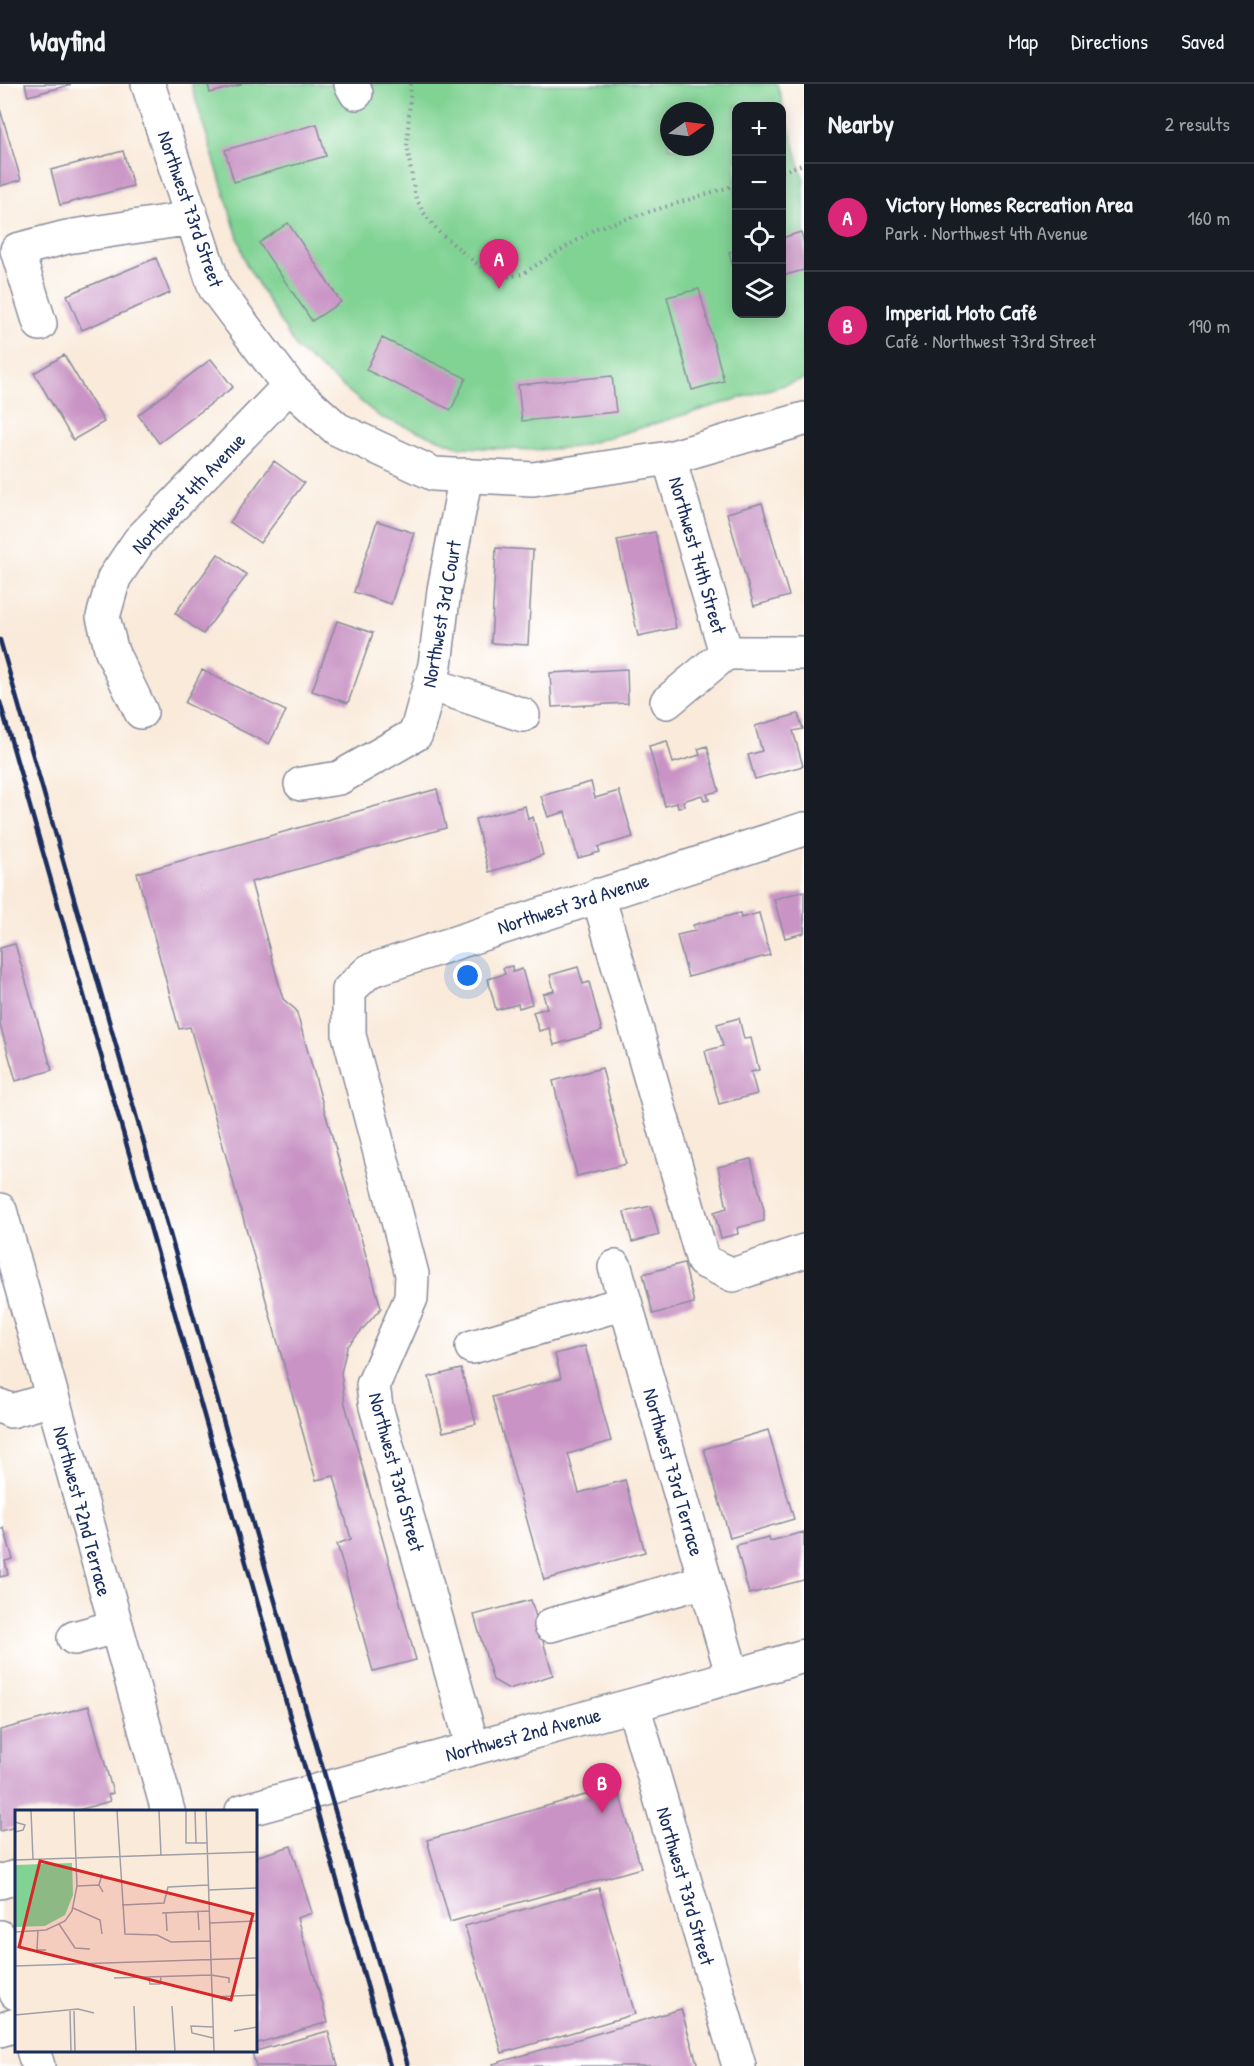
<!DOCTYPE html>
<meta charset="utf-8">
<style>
:root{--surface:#171b24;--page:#20242c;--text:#f1f3f6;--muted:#9ea1a6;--line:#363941;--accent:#db2777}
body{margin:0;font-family:"Patrick Hand",sans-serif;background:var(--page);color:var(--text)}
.controls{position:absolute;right:18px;top:18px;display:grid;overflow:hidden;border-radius:12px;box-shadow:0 3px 15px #0003}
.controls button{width:54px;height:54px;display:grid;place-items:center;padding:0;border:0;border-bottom:2px solid var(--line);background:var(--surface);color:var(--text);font:30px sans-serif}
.compass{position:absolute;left:660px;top:18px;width:54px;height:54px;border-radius:50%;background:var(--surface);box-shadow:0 3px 15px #0003;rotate:76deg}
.you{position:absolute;left:468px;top:892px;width:21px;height:21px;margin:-15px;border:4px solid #fff;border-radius:50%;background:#1a73e8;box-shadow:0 0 0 9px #1a73e833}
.badge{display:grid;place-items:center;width:39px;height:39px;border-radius:50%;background:var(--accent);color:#fff;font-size:20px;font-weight:700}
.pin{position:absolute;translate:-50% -50px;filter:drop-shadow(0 2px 3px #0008)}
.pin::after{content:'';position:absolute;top:32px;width:21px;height:18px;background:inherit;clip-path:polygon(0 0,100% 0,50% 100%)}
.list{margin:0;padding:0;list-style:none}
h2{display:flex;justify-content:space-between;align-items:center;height:78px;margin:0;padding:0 24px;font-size:26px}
h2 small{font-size:20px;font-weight:400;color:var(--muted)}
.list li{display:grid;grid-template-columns:39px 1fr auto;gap:18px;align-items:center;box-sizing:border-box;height:108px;padding:0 24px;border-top:2px solid var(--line)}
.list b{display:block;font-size:22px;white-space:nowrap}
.list p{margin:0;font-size:20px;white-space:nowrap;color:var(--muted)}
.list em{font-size:20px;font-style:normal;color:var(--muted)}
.icon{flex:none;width:33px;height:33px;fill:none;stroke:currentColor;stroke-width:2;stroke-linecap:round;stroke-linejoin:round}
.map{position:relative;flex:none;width:804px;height:1982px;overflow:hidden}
header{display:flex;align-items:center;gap:36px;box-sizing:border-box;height:84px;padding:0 30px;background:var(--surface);border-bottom:2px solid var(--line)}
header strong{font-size:28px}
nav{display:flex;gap:33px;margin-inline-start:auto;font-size:21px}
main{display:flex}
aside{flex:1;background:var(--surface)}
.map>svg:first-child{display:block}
.green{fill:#81d394;stroke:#4e8179;stroke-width:1.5;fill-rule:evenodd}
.building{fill:#c994c5}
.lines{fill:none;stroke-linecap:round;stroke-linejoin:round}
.minor-casing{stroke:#8a8c9c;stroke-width:36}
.path{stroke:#8a8c9c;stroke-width:4;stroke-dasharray:1.5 4.5;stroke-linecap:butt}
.minor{stroke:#fff;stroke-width:33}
.rail{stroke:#1b2f5e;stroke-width:4.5}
.labels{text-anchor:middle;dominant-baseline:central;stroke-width:4.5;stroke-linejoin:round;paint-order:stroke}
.street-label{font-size:20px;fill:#1b2f5e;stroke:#fff}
.inset-road{fill:none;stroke:#a09fa8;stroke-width:1.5}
.view{fill:#d62828;fill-opacity:0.15;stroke:#d62828;stroke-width:3}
.inset-edge{fill:none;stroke:#1b2f5e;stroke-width:3}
</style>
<header>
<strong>Wayfind</strong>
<nav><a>Map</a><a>Directions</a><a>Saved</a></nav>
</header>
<main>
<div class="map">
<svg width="804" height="1982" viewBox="0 0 804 1982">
<rect width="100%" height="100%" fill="#fff"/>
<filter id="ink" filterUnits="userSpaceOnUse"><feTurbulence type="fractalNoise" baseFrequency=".0167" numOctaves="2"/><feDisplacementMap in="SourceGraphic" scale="12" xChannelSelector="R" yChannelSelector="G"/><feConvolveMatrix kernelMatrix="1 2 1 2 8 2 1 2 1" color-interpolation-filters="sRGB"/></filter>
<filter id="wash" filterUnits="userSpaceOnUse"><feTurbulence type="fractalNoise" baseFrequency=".008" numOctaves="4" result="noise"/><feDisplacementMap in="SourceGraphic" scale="24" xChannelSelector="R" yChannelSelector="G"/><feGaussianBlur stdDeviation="1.35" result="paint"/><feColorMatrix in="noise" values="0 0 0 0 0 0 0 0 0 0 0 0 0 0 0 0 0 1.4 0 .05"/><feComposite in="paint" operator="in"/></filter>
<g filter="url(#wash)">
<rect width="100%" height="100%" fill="#f9eada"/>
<path class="green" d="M191,0H777L804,97V295L576,363L537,366L460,363L380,333L297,265L246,180ZM736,22H782V230H736ZM669,27H705V63H669Z"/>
<g id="blocks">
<path class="building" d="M25,0H70V1L28,12Z
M208,0H241V1L210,9Z
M0,25L21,96L0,102Z
M317,40L326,72L234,98L225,66Z
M123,67L133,102L60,121L51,86Z
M288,139L341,218L312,237L259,159Z
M801,148L804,159V186L782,192V154Z
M736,166V195L729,168Z
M156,174L170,209L82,246L67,211Z
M699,205L724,297L692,306L667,213Z
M382,254L466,294L451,326L366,286Z
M64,271L104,338L73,356L34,289Z
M211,275L233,303L159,359L138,331Z
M612,292L616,328L522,337L518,301Z
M274,377L304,399L260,459L230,438Z
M762,419L789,512L754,522L727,429Z
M377,437L414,449L391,520L354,508Z
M655,448L676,544L638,552L617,456Z
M496,464L533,466L528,561L491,559Z
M218,470L247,491L203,550L175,529Z
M337,537L373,549L348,619L312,607Z
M627,585L628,619L552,623L550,589Z
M202,586L286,627L269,660L185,619Z
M798,630L803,645L793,647L803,682L755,695L748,671L762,667L755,642Z
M667,657L673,679L700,671L698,665L707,662L719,707L707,710L709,716L704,717L702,711L683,717L685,722L678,724L677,719L665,722L649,662Z
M591,698L595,714L619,707L633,753L598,763L600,768L578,774L565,728L548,733L541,712Z
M437,705L446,744L251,798L283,915L296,926L381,1224L347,1263L341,1289L345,1320L416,1576L373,1587L337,1460L351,1455L334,1392L316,1396L190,943L179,945L137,789Z
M525,722L528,735L533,733L543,771L489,788L475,735Z
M804,807V849L785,854L774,815Z
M740,829L741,834L759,829L770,871L688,893L677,851L695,847L693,841Z
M15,860L52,986L16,997L0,941V864Z
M512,882L513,888L522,885L532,920L519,924L518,920L496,926L488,895L505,890L503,884Z
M578,883L583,900L589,898L602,947L554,961L549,944L539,947L533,928L547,924L543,910L554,907L550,891Z
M739,934L744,955L751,954L759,986L751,988L757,1010L719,1020L705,967L723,962L717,940Z
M602,984L626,1080L577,1092L553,997Z
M751,1075L764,1126V1137L737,1144L738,1150L721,1154L714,1128L727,1124L718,1083Z
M651,1122L659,1151L632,1158L624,1128Z
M684,1179L694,1219L653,1230L643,1190Z
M585,1262L611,1357L568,1370L579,1409L625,1396L645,1468L544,1496L492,1313L561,1294L555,1270Z
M461,1285L476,1340L443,1348L429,1293Z
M768,1346L794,1435L730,1454L704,1365Z
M4,1444L13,1475L5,1477L8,1491L0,1493V1446Z
M804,1448V1496L749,1510L736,1461L769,1453L770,1457Z
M531,1516L553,1591L509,1605L493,1596L474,1531Z
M89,1622L113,1709L108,1711L110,1717L75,1727H16V1743L0,1747V1646Z
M617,1702L641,1784L450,1838L427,1756Z
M291,1762L312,1829L297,1834L328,1938L255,1960V1773Z
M599,1804L635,1930L502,1969L465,1842Z
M681,1925L698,1982H494L493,1980Z
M328,1947L338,1982H256L252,1968Z"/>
</g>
</g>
<g filter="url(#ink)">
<use href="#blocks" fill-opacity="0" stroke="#8a8c9c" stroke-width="1.5"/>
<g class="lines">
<g class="minor-casing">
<path id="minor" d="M148,0L215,204L289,302L337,345L434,390L533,395L669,374L804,335
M351,0L356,9
M40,240L17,166L67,153L192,134
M669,374L726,569
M430,600L523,631
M667,618L726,569H804
M141,628L112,568L103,533L114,494L139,457L289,302
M301,700L339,694L416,650L435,581L444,506L466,391
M598,811L703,1177L733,1191L804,1167
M0,1126L168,1727
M615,1183L733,1593
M472,1263L625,1219
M0,1322L11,1327L52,1315
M551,1541L705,1497
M74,1554L115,1543
M633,1621L739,1982
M473,1664L376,1323L373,1301L411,1214L412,1190L349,951V906L369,887L804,745
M242,1727L633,1621L804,1572
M0,1798L16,1793
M0,1853L16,1909
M0,1946L16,1941
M33,1966L38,1982"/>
</g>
<path class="path" d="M411,0L407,62L415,112L424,129L439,148L478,181L496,191L507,193L522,190L597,144L736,101
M782,87L804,80"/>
<use href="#minor" class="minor"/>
<path class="rail" d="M0,556L408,1982
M0,618L390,1982"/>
</g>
</g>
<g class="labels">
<g class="street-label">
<text transform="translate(191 125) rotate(71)">Northwest 73rd Street</text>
<text transform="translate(188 409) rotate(-47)">Northwest 4th Avenue</text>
<text transform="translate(698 471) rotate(74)">Northwest 74th Street</text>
<text transform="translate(441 530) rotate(-80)">Northwest 3rd Court</text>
<text transform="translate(573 819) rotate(-18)">Northwest 3rd Avenue</text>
<text transform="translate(397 1388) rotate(75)">Northwest 73rd Street</text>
<text transform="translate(674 1388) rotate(74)">Northwest 73rd Terrace</text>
<text transform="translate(83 1427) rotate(75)">Northwest 72nd Terrace</text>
<text transform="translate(523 1650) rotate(-15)">Northwest 2nd Avenue</text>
<text transform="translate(686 1802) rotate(74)">Northwest 73rd Street</text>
</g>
</g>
<g transform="translate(15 1726)">
<rect width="242" height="242" fill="#f9eada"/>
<path d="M57,53L58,85L50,105L30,116L0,117V55Z" fill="#81d394"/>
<path class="inset-road" d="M16,1L18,49M102,1L110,124L142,125L156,132L195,131M144,1L146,46M171,1V33H192M180,1L181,33M191,1L199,241M0,12L10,15L8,20L0,22M0,50L242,42M87,64L84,75L88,82M62,76L84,75M193,80L242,78M107,95L149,93L153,77L193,75M58,98L85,110L87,124M183,102L184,120M147,103L194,101M151,103L152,121M195,113L242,111M44,114L60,138L75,139M23,120L22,140H31M0,122L31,120L50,111L57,101L62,76L59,1M0,156L242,148M134,167L135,174H145L146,167M99,168L196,165L214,168V173M197,187L242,185M119,196L121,241M157,196L160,241M55,201L56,241M59,201L60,241M0,205L63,199L79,203M198,217L176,216L177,223L198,228M219,221L242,217"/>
<path class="view" d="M25,51L238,104L216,190L4,137Z"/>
<rect width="242" height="242" class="inset-edge"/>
</g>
</svg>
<div class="controls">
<button>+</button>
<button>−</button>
<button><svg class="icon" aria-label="locate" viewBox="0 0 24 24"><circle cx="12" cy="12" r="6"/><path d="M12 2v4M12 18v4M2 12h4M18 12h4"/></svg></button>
<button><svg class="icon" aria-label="layers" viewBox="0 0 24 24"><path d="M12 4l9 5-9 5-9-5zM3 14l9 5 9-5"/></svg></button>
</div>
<svg class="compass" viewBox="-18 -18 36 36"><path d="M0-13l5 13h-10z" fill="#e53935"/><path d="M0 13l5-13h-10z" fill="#9ea1a6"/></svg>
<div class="you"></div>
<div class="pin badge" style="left:499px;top:205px">A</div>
<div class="pin badge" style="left:602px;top:1729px">B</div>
</div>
<aside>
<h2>Nearby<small>2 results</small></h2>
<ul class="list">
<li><span class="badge">A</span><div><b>Victory Homes Recreation Area</b><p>Park · Northwest 4th Avenue</p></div><em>160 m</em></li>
<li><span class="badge">B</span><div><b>Imperial Moto Café</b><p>Café · Northwest 73rd Street</p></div><em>190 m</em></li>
</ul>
</aside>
</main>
